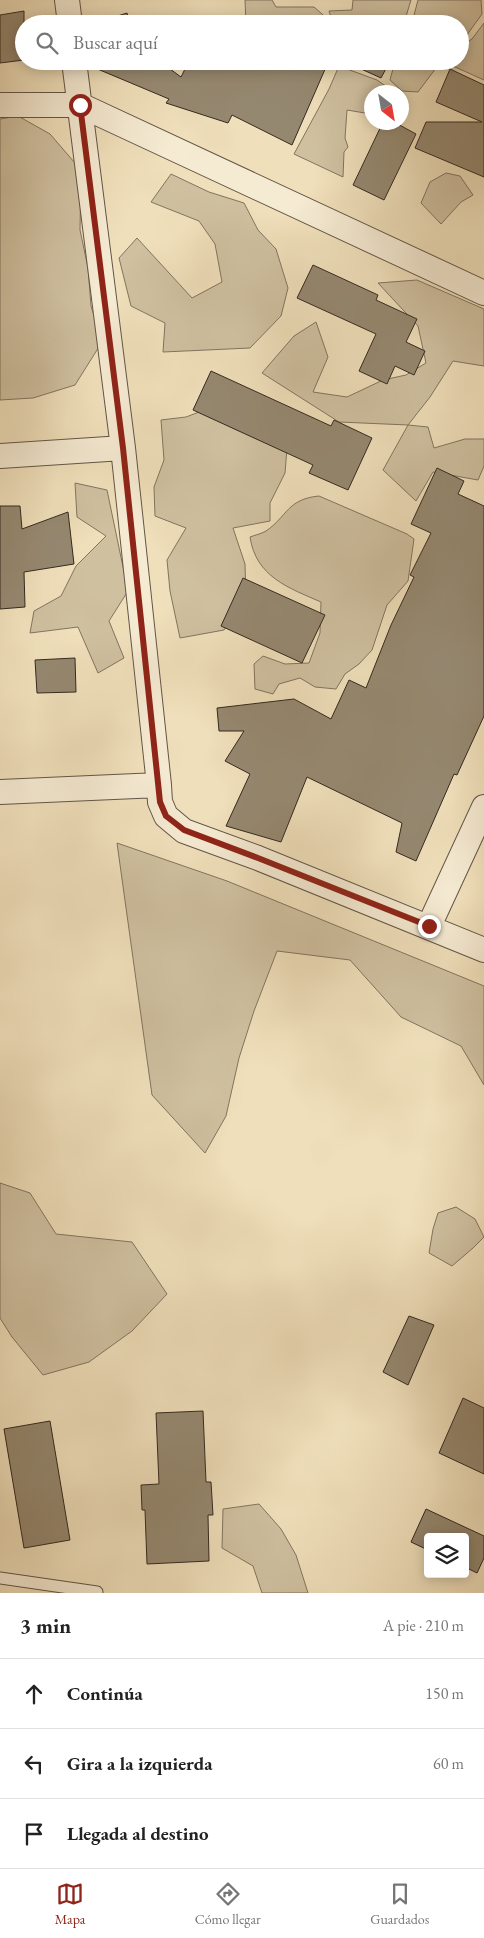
<!DOCTYPE html>
<html lang="es">
<meta charset="utf-8">
<style>
:root{--surface:#fff;--page:#f6f6f6;--text:#222;--muted:#767676;--line:#e0e0e0;--accent:#8f2418}
body{margin:0;font-family:"EB Garamond",serif;background:var(--page);color:var(--text)}
.controls{position:absolute;right:15px;bottom:15px;display:grid;overflow:hidden;border-radius:5px;box-shadow:0 2px 12px #0003}
.controls button{width:45px;height:45px;display:grid;place-items:center;padding:0;border:0;border-bottom:1px solid var(--line);background:var(--surface);color:var(--text);font:25px sans-serif}
.compass{position:absolute;left:364px;top:85px;width:45px;height:45px;border-radius:50%;background:var(--surface);box-shadow:0 2px 12px #0003;rotate:149deg}
.stop{position:absolute;width:15px;height:15px;margin:-11px;border:4px solid #8f2418;border-radius:50%;background:#fff}
.stop.end{background:#8f2418;border-color:#fff;box-shadow:0 1px 5px #0008}
.list{margin:0;padding:0;list-style:none}
h2{display:flex;justify-content:space-between;align-items:center;height:65px;margin:0;padding:0 20px;font-size:21px}
h2 small{font-size:16px;font-weight:400;color:var(--muted)}
.list li{display:grid;grid-template-columns:32px 1fr auto;gap:15px;align-items:center;box-sizing:border-box;height:70px;padding:0 20px;border-top:1px solid var(--line)}
.list b{display:block;font-size:19px;white-space:nowrap}
.list em{font-size:16px;font-style:normal;color:var(--muted)}
.icon{flex:none;width:28px;height:28px;fill:none;stroke:currentColor;stroke-width:2;stroke-linecap:round;stroke-linejoin:round}
.map{position:relative;flex:none;width:484px;height:1593px;overflow:hidden}
.search{position:absolute;background:var(--surface);box-shadow:0 2px 12px #0003;left:15px;right:15px;top:15px;height:55px;display:flex;align-items:center;gap:12px;box-sizing:border-box;padding:0 18px;border-radius:28px;color:var(--muted);font-size:19px}
.sheet{height:275px;background:var(--surface)}
nav{display:flex;justify-content:space-around;align-items:center;box-sizing:border-box;height:70px;border-top:1px solid var(--line);background:var(--surface);font-size:14px;color:var(--muted)}
nav a{display:grid;justify-items:center;gap:2px}
nav .on{color:var(--accent)}
.map>svg:first-child{display:block}
.green{fill:#cfc0a0;stroke:#827460}
.building{fill:#958870;stroke:#34291f}
.lines{fill:none;stroke-linecap:round;stroke-linejoin:round}
.service-casing{stroke:#635646;stroke-width:13}
.minor-casing{stroke:#635646;stroke-width:26}
.service{stroke:#f5ead2;stroke-width:11}
.minor{stroke:#f5ead2;stroke-width:24}
.route{stroke:#8f2418;stroke-width:6}
</style>
<div class="map">
<svg width="484" height="1593" viewBox="0 0 484 1593">
<rect width="100%" height="100%" fill="#efdfba"/>
<filter id="stains"><feTurbulence type="fractalNoise" baseFrequency=".004" numOctaves="4"/><feColorMatrix values="0 0 0 0 .2 0 0 0 0 .09 0 0 0 0 .02 0 0 0 .5 -.17"/></filter>
<radialGradient id="worn" r=".72"><stop offset=".6" stop-color="#630" stop-opacity="0"/><stop offset="1" stop-color="#630" stop-opacity=".3"/></radialGradient>
<path class="green" d="M245,0H272L276,7H314L330,21L328,24H246Z
M353,0H411L404,23L385,24L372,16L361,24H333L329,11L352,10Z
M418,0H481L482,14L464,39L460,37V24H425L413,19Z
M484,23V80L453,66L439,64L418,92L402,91L390,80L395,61H460V44L463,45L472,39Z
M339,66L377,80L394,92H372L371,114L347,110L345,138L348,147L344,152L343,177L294,154L329,89Z
M18,116L50,134L81,170L80,230L88,268L91,306L102,342L75,385L33,398L0,400V119Z
M446,173L460,176L473,195L461,202L441,224L421,203L430,182Z
M171,174L209,192L244,203L258,230L276,249L288,288L281,316L250,348L163,352L165,323L131,306L119,258L137,238L192,298L222,282L215,244L199,221L151,202Z
M417,280L484,309V366L453,361L430,397L408,425L428,427L434,448L465,439H484V466L478,480L433,472L416,501L383,470L408,425L339,422L262,373L294,336L316,322L328,357L313,392L347,397L383,380L406,375L426,363L418,326L378,283Z
M207,409L287,448L285,473L270,503V521L233,528L245,564L246,598L224,630L180,638L170,591L167,560L186,528L155,516L154,487L164,460L161,420L186,417Z
M75,483L107,490L128,591L109,621L124,658L98,673L78,627L30,633L34,611L61,596L76,566L106,536L77,517Z
M319,496L407,534L414,539L408,581L387,605L372,650L359,664L345,674L336,689L315,687L300,678L279,684L273,694L255,689L254,664L263,656L285,664L309,663L320,633L321,602C289,588 256,577 250,537C255,535 261,534 266,531C287,517 287,499 319,496Z
M117,843L227,881L484,986V1085L461,1046L401,1017L350,960L277,951L254,1011L239,1058L226,1116L205,1153L152,1095Z
M0,1183L30,1193L56,1234L132,1242L167,1294L132,1331L89,1362L43,1375L12,1337L0,1318Z
M456,1207L475,1219L484,1237L473,1248L452,1266L429,1253L433,1229L438,1213Z
M259,1504L281,1529L296,1555L308,1593H262L253,1566L222,1548L223,1509Z"/>
<path class="building" d="M24,11V60L0,63V15Z
M127,13L130,24H105V20Z
M88,61H159L181,77L189,61H311L326,67L292,145L232,115L228,123L166,103L169,99L88,65Z
M349,61H390L381,78L348,63Z
M450,69L484,85V177L415,148L426,122H482L436,102Z
M383,122H394L416,134L384,200L353,185Z
M313,265L378,295L376,300L417,319L406,342L425,351L414,375L395,366L387,384L359,371L376,334L297,298Z
M211,371L331,426L334,420L372,438L348,490L309,473L313,465L193,410Z
M437,468L464,481L458,494L484,506V716L457,775L454,774L416,861L396,852L402,823L307,777L281,842L226,826L250,774L225,761L244,731H219L217,708L294,699L331,719L349,680L366,688L391,625L414,577L410,575L431,533L411,524Z
M0,506H20L22,529L68,512L74,564L24,572L25,607L0,609Z
M243,578L325,615L302,663L221,626Z
M75,658L76,692L37,693L35,660Z
M409,1316L434,1325L408,1385L383,1372Z
M463,1398L484,1408V1474L439,1453Z
M203,1411L206,1482H211L213,1515H208L209,1561L147,1564L145,1510H142L141,1485L159,1484L156,1413Z
M50,1421L70,1540L24,1548L4,1429Z
M426,1509L484,1536V1558L477,1573L465,1567V1537H428V1550L411,1542Z"/>
<g class="lines">
<g class="service-casing">
<path id="service" d="M0,1578L97,1592"/>
</g>
<g class="minor-casing">
<path id="minor" d="M67,0L70,24
M74,61L123,448L159,785
M0,105H80L484,293
M0,456L123,448
M0,792L159,785L160,802L166,816L184,831L258,858L484,950
M429,926L484,807"/>
</g>
<use href="#service" class="service"/>
<use href="#minor" class="minor"/>
</g>
<g class="lines">
<path class="route" d="M80,105L123,448L160,802L166,816L184,830L258,858L429,926"/>
</g>
<rect width="100%" height="100%" filter="url(#stains)"/>
<rect width="100%" height="100%" fill="url(#worn)"/>
</svg>
<div class="controls">
<button><svg class="icon" aria-label="layers" viewBox="0 0 24 24"><path d="M12 4l9 5-9 5-9-5zM3 14l9 5 9-5"/></svg></button>
</div>
<svg class="compass" viewBox="-18 -18 36 36"><path d="M0-13l5 13h-10z" fill="#e53935"/><path d="M0 13l5-13h-10z" fill="#767676"/></svg>
<div class="stop" style="left:80px;top:105px"></div>
<div class="stop end" style="left:429px;top:926px"></div>
<div class="search"><svg class="icon" aria-label="search" viewBox="0 0 24 24"><circle cx="10" cy="10" r="6"/><path d="M15 15l6 6"/></svg>Buscar aquí</div>
</div>
<section class="sheet">
<h2>3 min<small>A pie · 210 m</small></h2>
<ul class="list">
<li><svg class="icon" aria-label="ahead" viewBox="0 0 24 24"><path d="M12 20V5M6 11l6-6 6 6"/></svg><div><b>Continúa</b></div><em>150 m</em></li>
<li><svg class="icon" aria-label="left" viewBox="0 0 24 24"><path d="M17 20v-9H6M10 6l-5 5 5 5"/></svg><div><b>Gira a la izquierda</b></div><em>60 m</em></li>
<li><svg class="icon" aria-label="arrive" viewBox="0 0 24 24"><path d="M6 21V4h12l-3 4 3 4H6"/></svg><div><b>Llegada al destino</b></div></li>
</ul>
</section>
<nav>
<a class="on"><svg class="icon" aria-label="map" viewBox="0 0 24 24"><path d="M3 6l6-2 6 2 6-2v14l-6 2-6-2-6 2zM9 4v14M15 6v14"/></svg>Mapa</a>
<a><svg class="icon" aria-label="directions" viewBox="0 0 24 24"><path d="M12 3l9 9-9 9-9-9zM9 14v-3h6M13 9l2 2-2 2"/></svg>Cómo llegar</a>
<a><svg class="icon" aria-label="saved" viewBox="0 0 24 24"><path d="M7 4h10v16l-5-4-5 4z"/></svg>Guardados</a>
</nav>
